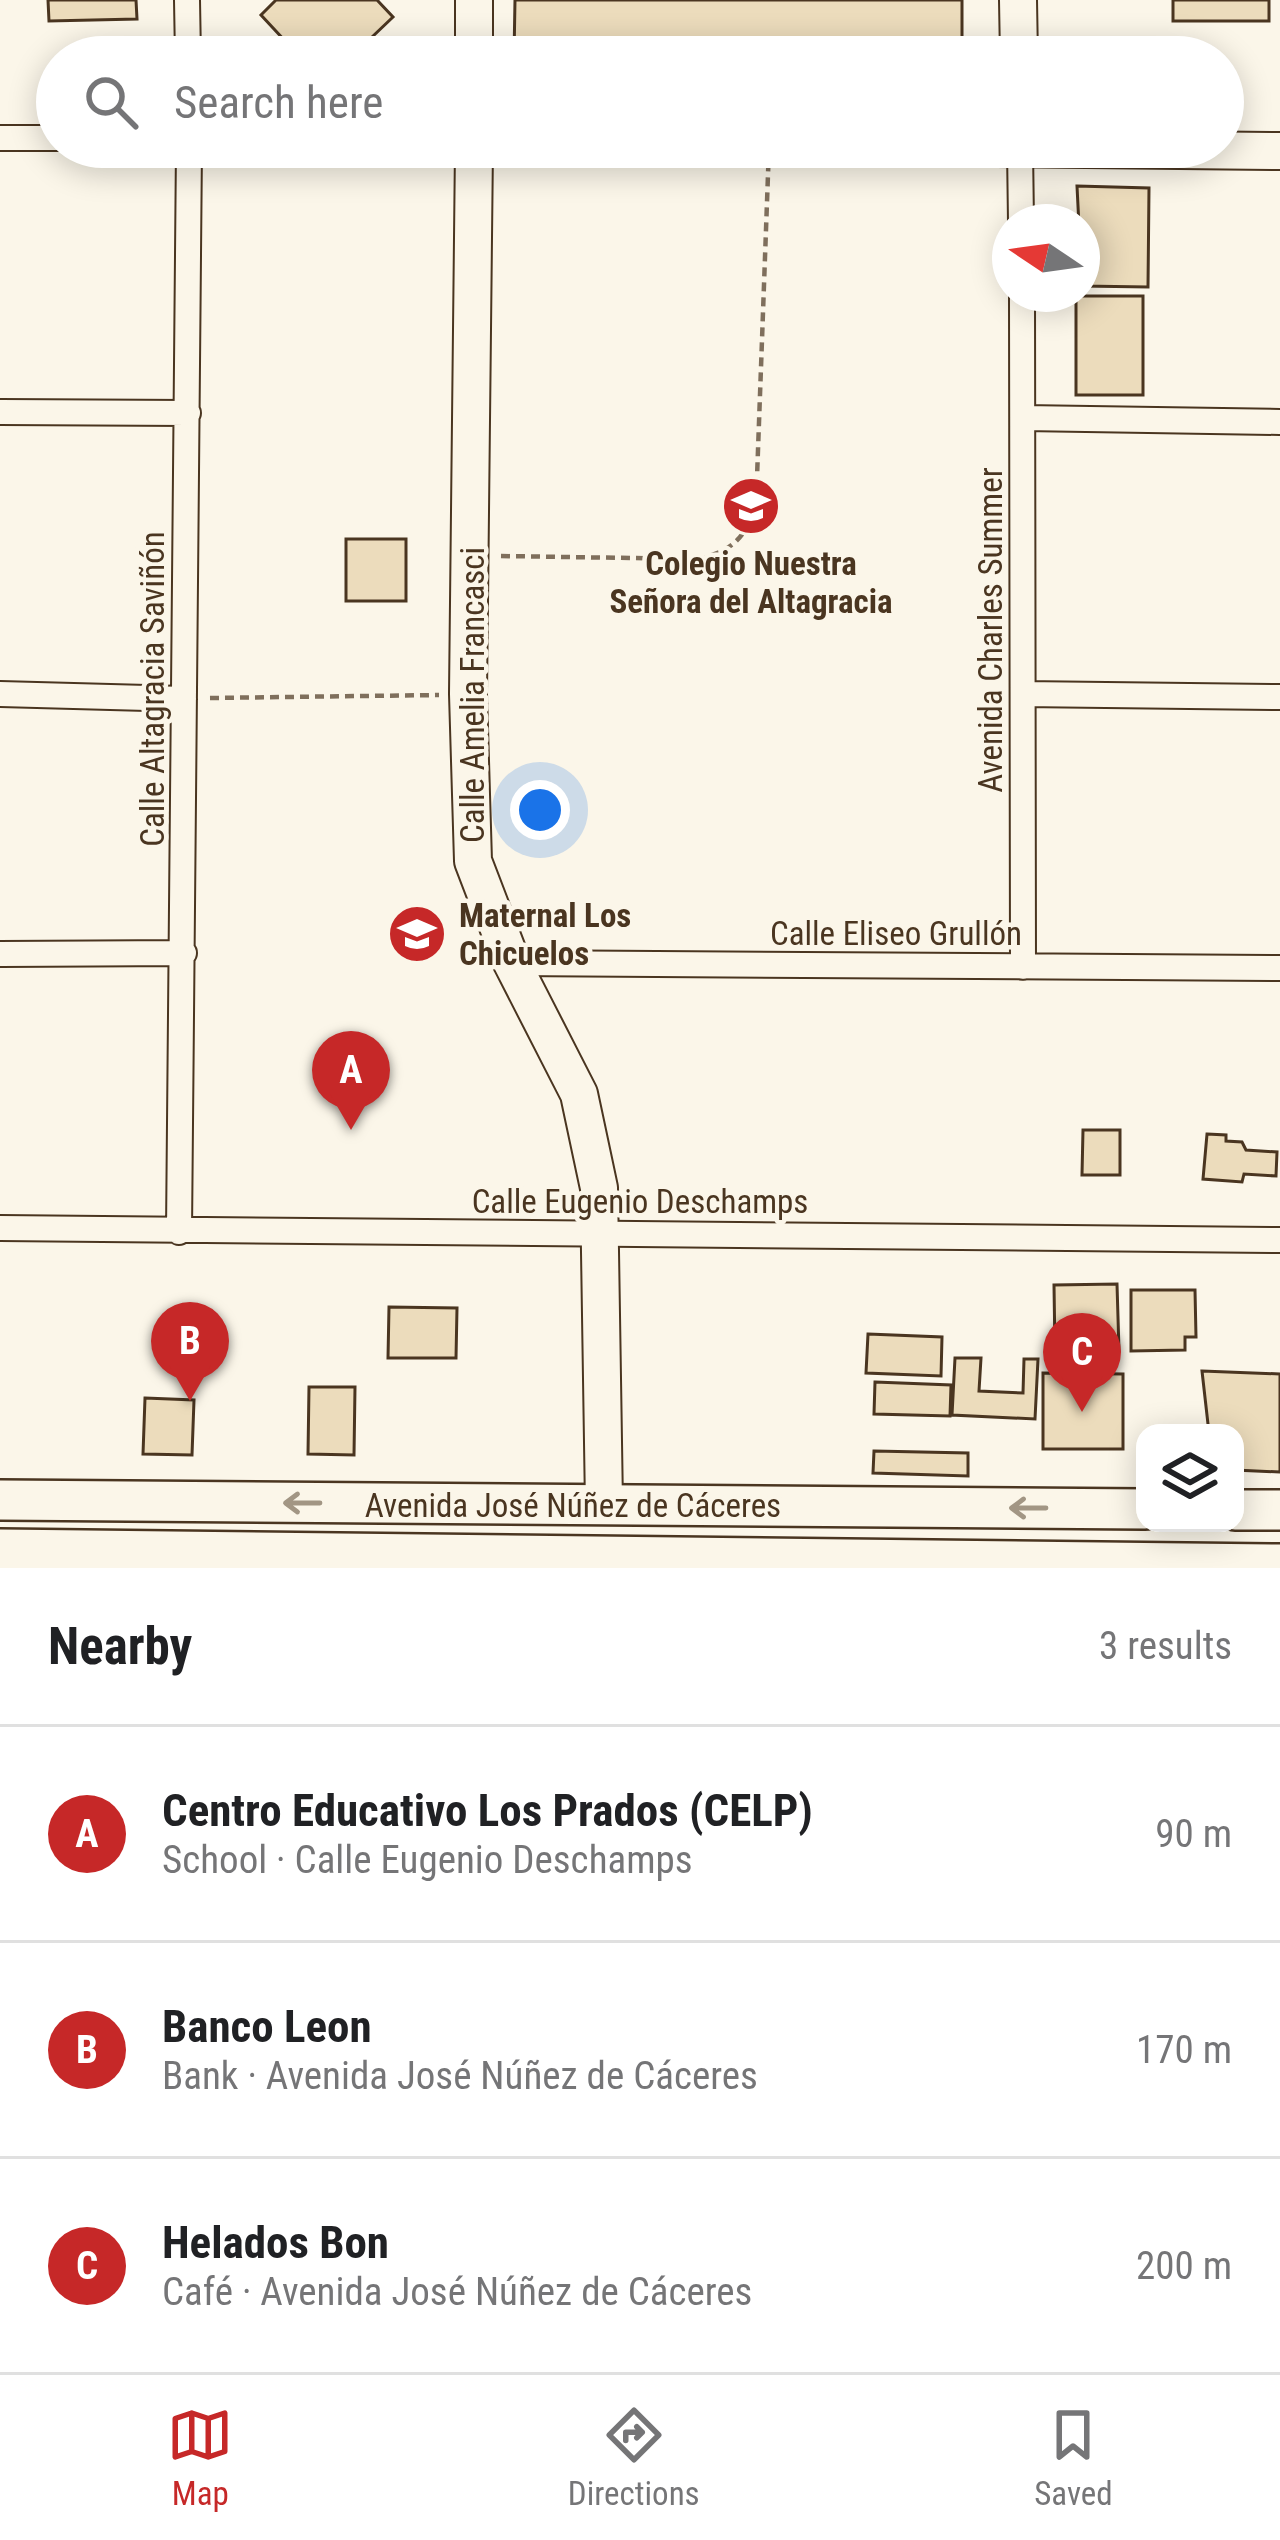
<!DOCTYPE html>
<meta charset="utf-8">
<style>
:root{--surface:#fff;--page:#f6f6f6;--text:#202124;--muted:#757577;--line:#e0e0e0;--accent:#c62828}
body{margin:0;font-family:"Roboto Condensed",sans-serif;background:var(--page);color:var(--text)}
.controls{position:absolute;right:36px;bottom:36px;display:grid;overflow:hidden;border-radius:24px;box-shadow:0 6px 30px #0003}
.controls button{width:108px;height:108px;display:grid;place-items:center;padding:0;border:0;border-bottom:3px solid var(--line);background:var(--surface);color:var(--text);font:60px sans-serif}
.compass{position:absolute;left:992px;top:204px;width:108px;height:108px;border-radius:50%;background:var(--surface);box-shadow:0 6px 30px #0003;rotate:283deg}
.you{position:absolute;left:540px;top:810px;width:42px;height:42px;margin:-30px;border:9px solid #fff;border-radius:50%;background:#1a73e8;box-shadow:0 0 0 18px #1a73e833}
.badge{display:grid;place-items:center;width:78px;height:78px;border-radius:50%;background:var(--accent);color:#fff;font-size:39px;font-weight:700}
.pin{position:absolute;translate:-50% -99px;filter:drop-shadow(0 3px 6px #0008)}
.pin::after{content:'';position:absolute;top:63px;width:42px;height:36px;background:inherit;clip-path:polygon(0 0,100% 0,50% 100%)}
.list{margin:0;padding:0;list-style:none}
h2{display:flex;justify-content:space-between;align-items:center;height:156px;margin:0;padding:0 48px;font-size:51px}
h2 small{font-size:39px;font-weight:400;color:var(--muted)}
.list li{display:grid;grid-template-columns:78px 1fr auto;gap:36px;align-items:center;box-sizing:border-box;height:216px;padding:0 48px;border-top:3px solid var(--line)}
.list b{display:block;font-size:45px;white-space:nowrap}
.list p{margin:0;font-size:39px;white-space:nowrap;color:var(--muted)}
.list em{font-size:39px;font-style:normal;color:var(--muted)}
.icon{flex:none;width:66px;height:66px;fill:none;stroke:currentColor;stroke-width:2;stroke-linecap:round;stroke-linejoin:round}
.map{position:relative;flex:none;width:1280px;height:1568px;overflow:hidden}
.search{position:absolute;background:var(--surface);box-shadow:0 6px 30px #0003;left:36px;right:36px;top:36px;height:132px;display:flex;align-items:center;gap:30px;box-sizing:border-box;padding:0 42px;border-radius:66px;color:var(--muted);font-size:45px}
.sheet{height:804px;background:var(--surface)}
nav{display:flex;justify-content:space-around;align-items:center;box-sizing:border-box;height:168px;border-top:3px solid var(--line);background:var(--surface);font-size:33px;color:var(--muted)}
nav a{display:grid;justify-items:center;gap:6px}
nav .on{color:var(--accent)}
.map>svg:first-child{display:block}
.building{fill:#ecdcbc;stroke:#4a3520;stroke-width:3}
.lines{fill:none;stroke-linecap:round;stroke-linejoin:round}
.lane-casing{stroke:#4a3520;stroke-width:16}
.street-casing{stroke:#4a3520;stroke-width:28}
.secondary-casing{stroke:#4a3520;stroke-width:40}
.primary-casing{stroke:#4a3520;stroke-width:44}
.path{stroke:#7f6f5c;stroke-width:4.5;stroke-dasharray:9 6;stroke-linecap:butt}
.lane{stroke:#fbf6e9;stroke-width:12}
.street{stroke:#fbf6e9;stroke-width:24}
.secondary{stroke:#fbf6e9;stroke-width:36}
.primary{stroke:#fbf6e9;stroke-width:39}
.oneway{stroke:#a29684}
.labels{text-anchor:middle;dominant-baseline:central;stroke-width:9;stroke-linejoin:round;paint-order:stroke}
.poi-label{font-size:33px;font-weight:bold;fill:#4a3520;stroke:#fbf6e9}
.street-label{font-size:33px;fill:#4a3520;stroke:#fbf6e9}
</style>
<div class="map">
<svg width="1280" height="1568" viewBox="0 0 1280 1568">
<rect width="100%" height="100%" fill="#fbf6e9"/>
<path class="building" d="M48,0H136L137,19L49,21Z
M276,0H377L393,17L351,57H300L261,15Z
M515,0H962V57H797V44H632V57H514Z
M1173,0H1269V21H1173Z
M1077,186L1149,188L1148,287L1082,286Z
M1076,296H1143V395H1076Z
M346,539H406V601H346Z
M1083,1130H1120V1175H1082Z
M1207,1134L1226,1135V1141L1242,1142L1246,1150L1277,1152L1276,1176L1244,1174L1242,1182L1203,1179Z
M1117,1284L1119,1351L1055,1352L1054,1285Z
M1131,1290H1195L1196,1337H1185V1350L1131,1351Z
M389,1307L457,1308L456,1358H388Z
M868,1334L942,1337L941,1376L866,1373Z
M955,1358H981L979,1391L1023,1393L1024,1359H1038L1035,1419L952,1415Z
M1202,1371L1280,1374V1472L1235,1470V1433H1209Z
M1043,1373L1123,1374V1449H1043Z
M875,1382L951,1385L950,1416L874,1414Z
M309,1387H355L354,1455L308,1454Z
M145,1398L194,1400L192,1455L143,1454Z
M874,1451L968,1453V1476L873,1473Z"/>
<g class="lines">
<g class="lane-casing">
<path id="lane" d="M652,57L790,53"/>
</g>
<g class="street-casing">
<path id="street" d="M187,0L188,57
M0,138H57
M1020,149L1021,222
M1022,294L1023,967
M0,412L188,413
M1024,418L1280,422
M0,694L184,699
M1023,694L1280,697
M0,954L184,953
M512,963L1280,968
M0,1228L1280,1240
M179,1232L189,147"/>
</g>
<g class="secondary-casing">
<path id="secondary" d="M1018,0L1019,57
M474,57V0
M474,147L468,694L473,861L512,963L579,1094L599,1188L604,1505
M909,147L1280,151"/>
</g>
<g class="primary-casing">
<path id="primary" d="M0,1500L1145,1509
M1235,1510H1280
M0,1549L1280,1564"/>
</g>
<path class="path" d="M501,556L696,559C730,553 746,538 756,505L769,147
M210,698L439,695"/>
<use href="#lane" class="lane"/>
<use href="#street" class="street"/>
<use href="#secondary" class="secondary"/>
<use href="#primary" class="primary"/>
</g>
<defs><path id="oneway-shaft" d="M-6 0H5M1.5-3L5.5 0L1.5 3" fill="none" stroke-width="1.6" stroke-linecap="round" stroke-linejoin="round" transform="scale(3)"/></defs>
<g class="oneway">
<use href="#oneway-shaft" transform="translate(302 1503) rotate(-180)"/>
<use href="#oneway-shaft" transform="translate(1028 1508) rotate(-180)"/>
</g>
<defs>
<g id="school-disc" transform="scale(3)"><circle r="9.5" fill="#c62828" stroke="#fbf6e9"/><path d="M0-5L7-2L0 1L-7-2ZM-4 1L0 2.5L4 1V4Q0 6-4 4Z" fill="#fff"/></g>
</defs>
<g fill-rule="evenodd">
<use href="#school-disc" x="751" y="506"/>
<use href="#school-disc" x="417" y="934"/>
</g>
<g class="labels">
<g class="poi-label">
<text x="751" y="563">Colegio Nuestra<tspan x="751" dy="38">Señora del Altagracia</tspan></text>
<text x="459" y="915" text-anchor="start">Maternal Los<tspan x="459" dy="38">Chicuelos</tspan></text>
</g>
<g class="street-label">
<text transform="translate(990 630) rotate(-90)">Avenida Charles Summer</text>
<text transform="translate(152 689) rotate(-90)">Calle Altagracia Saviñón</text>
<text transform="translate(472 695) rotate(-90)">Calle Amelia Francasci</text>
<text x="896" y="933">Calle Eliseo Grullón</text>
<text x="640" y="1201">Calle Eugenio Deschamps</text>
<text x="573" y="1505">Avenida José Núñez de Cáceres</text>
</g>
</g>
</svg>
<div class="controls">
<button><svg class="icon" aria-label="layers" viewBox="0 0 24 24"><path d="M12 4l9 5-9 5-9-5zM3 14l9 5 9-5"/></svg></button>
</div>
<svg class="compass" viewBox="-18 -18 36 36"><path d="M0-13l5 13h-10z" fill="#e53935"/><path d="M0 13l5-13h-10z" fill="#757577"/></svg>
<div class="you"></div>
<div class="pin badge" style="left:351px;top:1130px">A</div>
<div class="pin badge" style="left:190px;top:1401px">B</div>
<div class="pin badge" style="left:1082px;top:1412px">C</div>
<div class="search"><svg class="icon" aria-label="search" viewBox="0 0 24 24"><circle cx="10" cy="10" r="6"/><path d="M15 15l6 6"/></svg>Search here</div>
</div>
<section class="sheet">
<h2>Nearby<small>3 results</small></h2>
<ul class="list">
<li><span class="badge">A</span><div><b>Centro Educativo Los Prados (CELP)</b><p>School · Calle Eugenio Deschamps</p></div><em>90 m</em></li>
<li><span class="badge">B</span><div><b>Banco Leon</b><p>Bank · Avenida José Núñez de Cáceres</p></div><em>170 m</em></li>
<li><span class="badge">C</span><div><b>Helados Bon</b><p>Café · Avenida José Núñez de Cáceres</p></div><em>200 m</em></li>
</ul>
</section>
<nav>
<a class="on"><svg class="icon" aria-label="map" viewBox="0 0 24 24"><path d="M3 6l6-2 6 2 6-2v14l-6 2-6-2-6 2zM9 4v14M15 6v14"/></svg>Map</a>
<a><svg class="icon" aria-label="directions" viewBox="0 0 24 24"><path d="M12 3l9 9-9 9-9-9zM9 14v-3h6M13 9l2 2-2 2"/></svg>Directions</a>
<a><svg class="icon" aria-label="saved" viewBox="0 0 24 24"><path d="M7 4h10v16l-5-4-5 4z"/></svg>Saved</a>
</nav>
